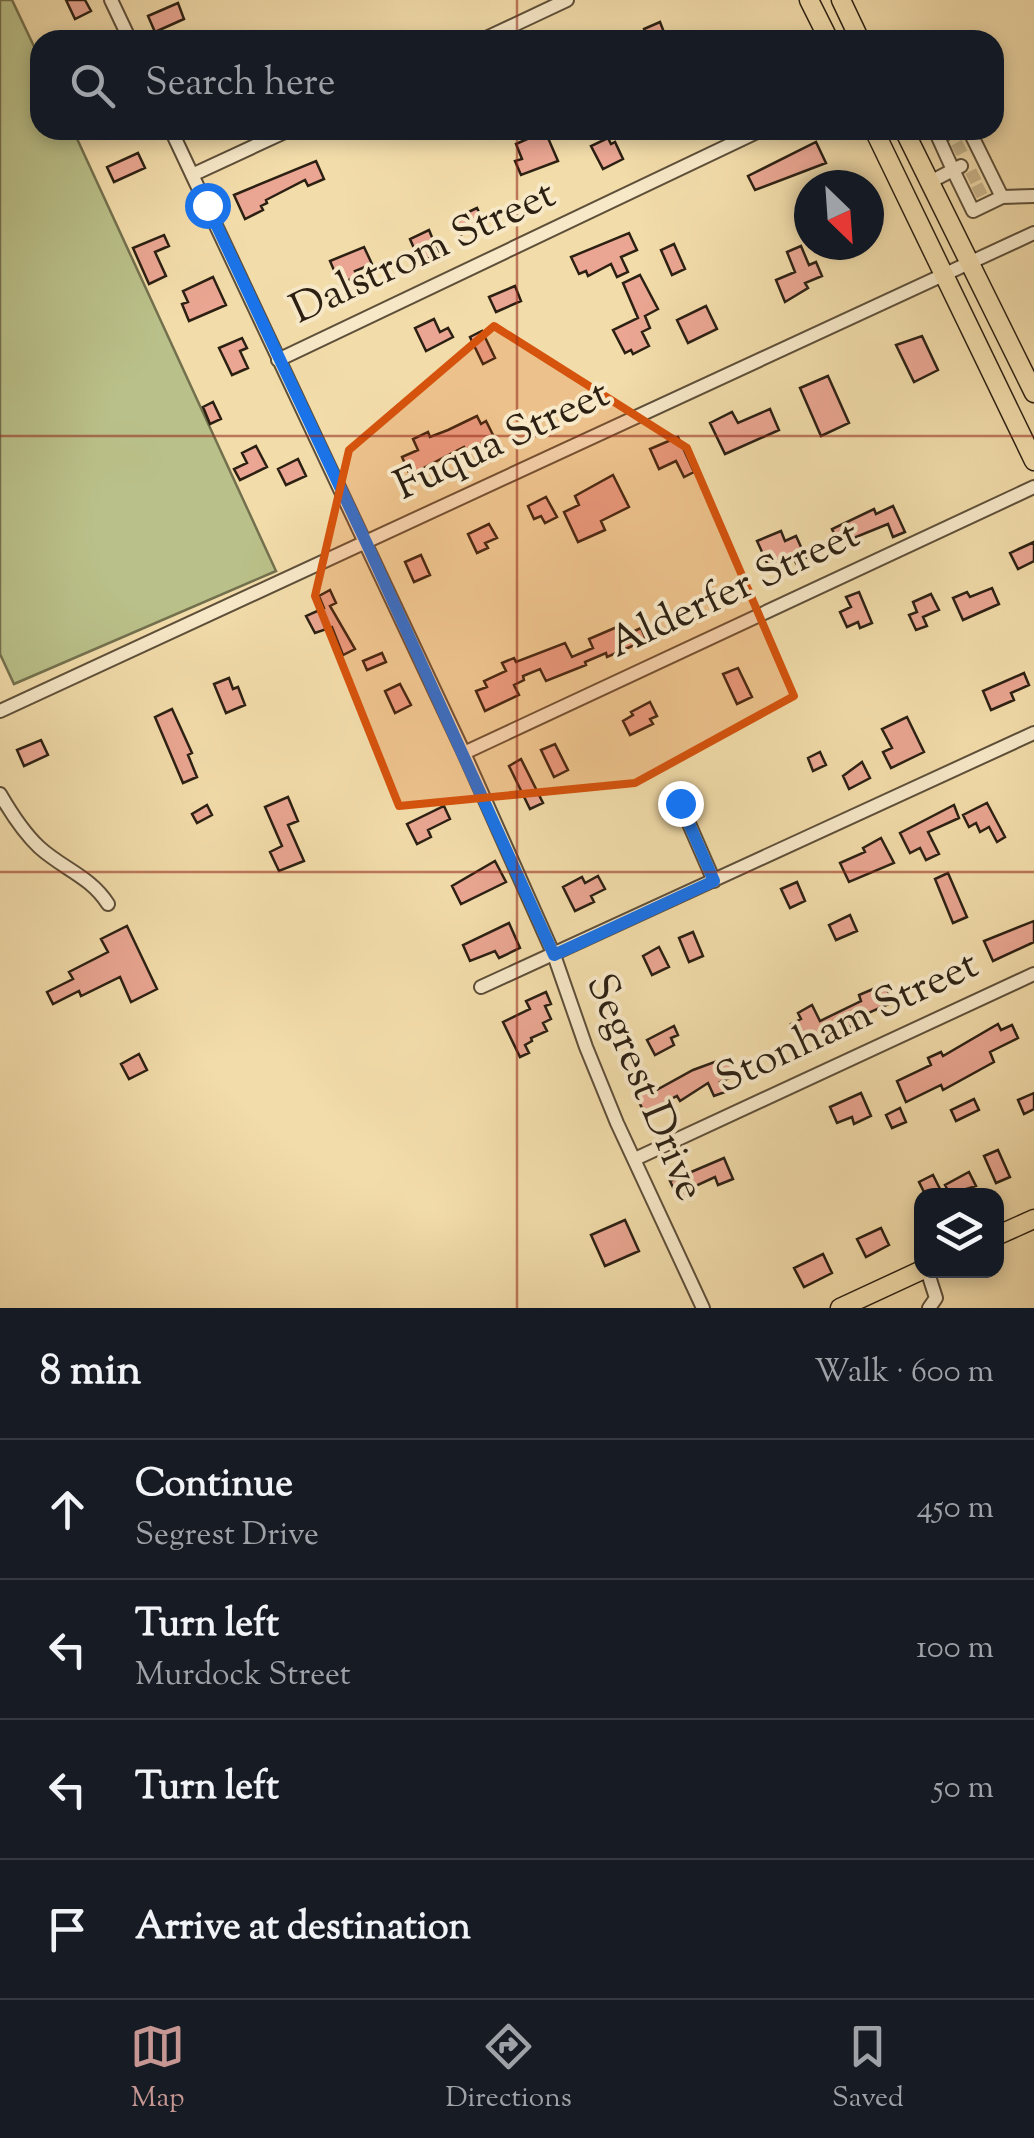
<!DOCTYPE html>
<meta charset="utf-8">
<style>
:root{--surface:#171b24;--page:#242831;--text:#f1f3f6;--muted:#9ea1a6;--line:#363941;--accent:#c59692}
body{margin:0;font-family:"Sorts Mill Goudy",serif;background:var(--page);color:var(--text)}
.controls{position:absolute;right:30px;bottom:30px;display:grid;overflow:hidden;border-radius:20px;box-shadow:0 5px 15px #0003}
.controls button{width:90px;height:90px;display:grid;place-items:center;padding:0;border:0;border-bottom:2px solid var(--line);background:var(--surface);color:var(--text);font:50px sans-serif}
.compass{position:absolute;left:794px;top:170px;width:90px;height:90px;border-radius:50%;background:var(--surface);box-shadow:0 5px 15px #0003;rotate:155deg}
.stop{position:absolute;width:30px;height:30px;margin:-22px;border:8px solid #1a73e8;border-radius:50%;background:#fff}
.stop.end{background:#1a73e8;border-color:#fff;box-shadow:0 2px 10px #0008}
.list{margin:0;padding:0;list-style:none}
h2{display:flex;justify-content:space-between;align-items:center;height:130px;margin:0;padding:0 40px;font-size:42px}
h2 small{font-size:32px;font-weight:400;color:var(--muted)}
.list li{display:grid;grid-template-columns:65px 1fr auto;gap:30px;align-items:center;box-sizing:border-box;height:140px;padding:0 40px;border-top:2px solid var(--line)}
.list b{display:block;font-size:38px;white-space:nowrap}
.list p{margin:0;font-size:32px;white-space:nowrap;color:var(--muted)}
.list em{font-size:32px;font-style:normal;color:var(--muted)}
.icon{flex:none;width:55px;height:55px;fill:none;stroke:currentColor;stroke-width:2;stroke-linecap:round;stroke-linejoin:round}
.map{position:relative;flex:none;width:1034px;height:1308px;overflow:hidden}
.search{position:absolute;background:var(--surface);box-shadow:0 5px 15px #0003;left:30px;right:30px;top:30px;height:110px;display:flex;align-items:center;gap:25px;box-sizing:border-box;padding:0 35px;border-radius:30px;color:var(--muted);font-size:38px}
.sheet{height:690px;background:var(--surface)}
nav{display:flex;justify-content:space-around;align-items:center;box-sizing:border-box;height:140px;border-top:2px solid var(--line);background:var(--surface);font-size:28px;color:var(--muted)}
nav a{display:grid;justify-items:center;gap:5px}
nav .on{color:var(--accent)}
.map>svg:first-child{display:block}
.green{fill:#bac089;stroke:#73704e;stroke-width:2.5}
.building{fill:#eaa692;stroke:#2c2013;stroke-width:2.5}
.lines{fill:none;stroke-linecap:round;stroke-linejoin:round}
.minor-tunnel{stroke:#cab68c;stroke-width:12;stroke-dasharray:12 6;stroke-linecap:butt}
.minor-casing{stroke:#5e4f39;stroke-width:16}
.major-casing{stroke:#2c2013;stroke-width:21}
.minor{stroke:#f7e8c8;stroke-width:12}
.major{stroke:#f2dcaa;stroke-width:18}
.route{stroke:#1a73e8;stroke-width:12}
.marked{fill:#d5530d;fill-opacity:0.2;stroke:#d5530d;stroke-width:8;stroke-linejoin:round}
.grid{fill:none;stroke:#8f2418;stroke-width:2.5;stroke-opacity:0.55}
.labels{text-anchor:middle;dominant-baseline:central;stroke-width:8;stroke-linejoin:round;paint-order:stroke}
.street-label{font-size:42px;fill:#2c2013;stroke:#f7e8c8}
</style>
<div class="map">
<svg width="1034" height="1308" viewBox="0 0 1034 1308">
<rect width="100%" height="100%" fill="#f2dcaa"/>
<filter id="stains"><feTurbulence type="fractalNoise" baseFrequency=".002" numOctaves="4"/><feColorMatrix values="0 0 0 0 .2 0 0 0 0 .09 0 0 0 0 .02 0 0 0 .5 -.17"/></filter>
<radialGradient id="worn" r=".72"><stop offset=".6" stop-color="#630" stop-opacity="0"/><stop offset="1" stop-color="#630" stop-opacity=".3"/></radialGradient>
<path class="green" d="M0,0H12L40,59V130H73L276,571L14,684L0,654Z"/>
<path class="building" d="M66,0H85L91,11L75,19Z
M178,3L184,19L155,32L148,16Z
M660,22L667,40H648L644,29Z
M545,131L558,161L521,175L515,161L522,159L516,144Z
M608,138L611,144L615,142L623,159L603,169L591,146Z
M816,142L826,163L755,190L748,176Z
M138,153L145,168L114,182L107,167Z
M316,161L324,179L308,186L305,180L266,200L267,203L261,206L263,210L245,219L234,195Z
M477,208L485,225L460,235L453,219Z
M429,230L439,254L420,262L410,239Z
M629,233L637,250L621,257L628,272L617,277L611,264L588,276L586,271L579,274L571,257Z
M164,235L169,246L155,252L166,276L149,284L133,248Z
M674,244L685,269L672,275L661,250Z
M801,246L809,265L816,262L822,276L805,283L808,288L785,302L776,280L795,272L787,252Z
M364,247L372,264L355,271L358,276L340,284L330,261Z
M640,275L658,309L645,316L650,328L642,332L649,346L633,354L631,350L625,353L613,330L638,318L623,283Z
M213,277L226,305L189,321L182,304L188,302L183,291Z
M515,286L521,301L496,312L489,297Z
M706,306L717,329L688,343L677,320Z
M434,319L440,332L448,328L453,337L426,351L415,328Z
M482,331L495,358L483,364L470,337Z
M922,336L938,370L914,382L896,345Z
M242,338L247,348L240,351L248,368L232,375L219,348Z
M828,376L849,423L821,436L800,388Z
M213,402L221,419L210,424L203,407Z
M770,409L779,430L725,454L710,423L732,412L738,423Z
M477,416L481,424L486,421L494,437L466,451L464,447L410,475L402,457L418,450L413,439L428,432L430,437L448,430Z
M678,437L694,472L684,477L676,461L659,469L650,449Z
M256,446L267,467L240,480L234,469L247,463L242,453Z
M298,459L306,476L286,485L278,469Z
M613,475L629,507L601,521L605,530L578,542L564,512L579,505L575,496Z
M546,497L557,517L545,523L541,516L534,519L528,506Z
M893,506L905,532L893,537L888,524L839,544L832,529L874,509L876,514Z
M489,524L497,538L485,543L488,548L477,553L468,534Z
M781,531L785,541L796,536L806,558L796,563L792,554L768,565L757,541Z
M1034,542V561L1018,569L1010,553Z
M421,555L430,575L414,582L405,562Z
M992,588L999,604L963,620L953,598L967,592L970,597Z
M330,590L336,603L330,606L355,649L343,655L332,627L315,633L306,616L324,608L319,596Z
M859,592L872,623L860,628L858,622L847,627L840,612L851,607L846,597Z
M931,594L939,610L923,617L927,626L916,630L909,615L917,612L913,602Z
M624,624L628,634L641,628L646,640L607,657L606,653L585,662L586,665L546,681L540,669L523,676L524,680L514,685L519,695L485,711L476,691L487,687L484,681L506,671L502,663L514,658L516,662L565,643L572,657L593,648L589,639Z
M382,653L386,662L367,670L363,661Z
M738,668L752,697L737,704L723,674Z
M1024,673L1029,685L1011,693L1014,700L991,710L983,691Z
M229,678L233,689L238,687L245,705L226,713L214,684Z
M400,684L411,705L395,713L385,691Z
M650,702L657,716L650,719L653,724L630,735L623,721L633,715L631,712Z
M172,709L192,753L188,755L197,777L183,783L155,717Z
M907,717L924,752L891,768L883,752L892,748L882,729Z
M41,740L48,755L24,766L17,750Z
M555,744L568,770L554,777L541,750Z
M820,752L826,765L813,771L808,758Z
M521,759L543,803L530,809L509,766Z
M862,762L870,778L849,789L843,776Z
M288,797L298,821L288,825L304,861L279,871L270,852L282,846L265,807Z
M987,803L1005,837L997,842L989,827L980,832L976,823L969,827L963,815Z
M207,805L212,815L197,823L192,814Z
M954,805L959,818L928,832L939,854L926,860L920,848L910,853L900,833Z
M444,806L450,819L428,830L431,837L417,844L407,824Z
M881,838L894,863L849,882L840,863L865,852L863,848Z
M495,861L506,882L461,904L452,886Z
M948,873L967,917L953,923L935,879Z
M598,876L605,889L591,896L594,902L575,911L563,887L582,877L585,883Z
M797,882L805,901L790,908L781,889Z
M850,915L857,931L836,940L829,925Z
M1034,921V942L993,961L984,941Z
M509,923L520,948L499,958L495,951L470,961L463,945Z
M127,926L157,989L131,1002L120,977L81,996L79,991L53,1004L47,992L73,979L69,972L108,952L101,939Z
M693,932L703,956L689,962L679,938Z
M659,947L669,967L652,975L643,956Z
M885,984L893,1002L857,1018L859,1022L835,1034L832,1026L800,1042L791,1024L801,1019L798,1013L812,1005L820,1021L861,1001L859,995Z
M546,992L551,1004L545,1006L551,1019L543,1023L547,1031L531,1038L532,1041L525,1045L529,1053L520,1057L503,1022L530,1009L526,1001Z
M998,1024L1001,1030L1012,1025L1018,1038L990,1052L994,1062L943,1090L941,1085L906,1102L897,1081L931,1065L928,1058L941,1052L943,1056Z
M674,1026L678,1035L671,1038L674,1045L655,1055L647,1040Z
M139,1054L147,1070L129,1079L121,1064Z
M728,1057L736,1075L720,1082L725,1092L714,1096L708,1083L680,1101L677,1096L658,1106L659,1110L646,1116L636,1096L649,1089L651,1093L693,1070Z
M861,1093L871,1116L854,1124L852,1117L837,1123L830,1107Z
M1034,1093V1109L1024,1114L1018,1100Z
M974,1099L979,1110L956,1121L951,1110Z
M900,1108L906,1122L892,1128L886,1115Z
M998,1150L1010,1177L996,1183L984,1156Z
M724,1158L733,1179L718,1185L715,1177L691,1188L694,1193L679,1200L670,1181Z
M969,1172L976,1186L950,1194L945,1185Z
M933,1175L940,1189L926,1196L919,1182Z
M625,1220L639,1251L605,1266L591,1235Z
M881,1228L889,1245L866,1257L857,1239Z
M823,1254L832,1273L804,1287L794,1268Z"/>
<g class="lines">
<path class="minor-tunnel" d="M954,151L965,145
M968,179L980,173
M974,193L986,187"/>
<g class="minor-casing">
<path id="minor" d="M111,0L130,40
M482,40L567,0
M171,130L464,753L554,955L586,1047L617,1123L703,1308
M953,130L938,137L953,170L961,166
M969,130L1002,197
M192,175L289,130
M930,182L953,170L973,211L1002,197L1034,196
M278,360L761,130
M0,711L1034,233
M464,753L1034,487
M0,794C11,813 23,832 39,847C63,869 90,876 108,904
M680,803L714,881
M481,987L1034,733
M635,1159L1034,974
M927,1270L936,1298L929,1308"/>
</g>
<g class="major-casing">
<path id="major" d="M809,0L829,40
M841,0L860,40
M874,130L1034,461
M904,130L1034,393
M996,1236L1034,1219
M840,1308L922,1270"/>
</g>
<use href="#minor" class="minor"/>
<use href="#major" class="major"/>
</g>
<g class="lines">
<path class="route" d="M207,205L366,542L554,955L714,881L680,803"/>
</g>
<path class="marked" d="M494,326L687,448L794,696L635,783L399,806L315,596L349,450Z"/>
<path class="grid" d="M517,0V40M517,130V1308M0,436H1034M0,872H1034"/>
<g class="labels">
<g class="street-label">
<text transform="translate(424 254) rotate(-25)">Dalstrom Street</text>
<text transform="translate(503 442) rotate(-25)">Fuqua Street</text>
<text transform="translate(735 591) rotate(-25)">Alderfer Street</text>
<text transform="translate(848 1024) rotate(-25)">Stonham Street</text>
<text transform="translate(643 1088) rotate(67)">Segrest Drive</text>
</g>
</g>
<rect width="100%" height="100%" filter="url(#stains)"/>
<rect width="100%" height="100%" fill="url(#worn)"/>
</svg>
<div class="controls">
<button><svg class="icon" aria-label="layers" viewBox="0 0 24 24"><path d="M12 4l9 5-9 5-9-5zM3 14l9 5 9-5"/></svg></button>
</div>
<svg class="compass" viewBox="-18 -18 36 36"><path d="M0-13l5 13h-10z" fill="#e53935"/><path d="M0 13l5-13h-10z" fill="#9ea1a6"/></svg>
<div class="stop" style="left:207px;top:205px"></div>
<div class="stop end" style="left:680px;top:803px"></div>
<div class="search"><svg class="icon" aria-label="search" viewBox="0 0 24 24"><circle cx="10" cy="10" r="6"/><path d="M15 15l6 6"/></svg>Search here</div>
</div>
<section class="sheet">
<h2>8 min<small>Walk · 600 m</small></h2>
<ul class="list">
<li><svg class="icon" aria-label="ahead" viewBox="0 0 24 24"><path d="M12 20V5M6 11l6-6 6 6"/></svg><div><b>Continue</b><p>Segrest Drive</p></div><em>450 m</em></li>
<li><svg class="icon" aria-label="left" viewBox="0 0 24 24"><path d="M17 20v-9H6M10 6l-5 5 5 5"/></svg><div><b>Turn left</b><p>Murdock Street</p></div><em>100 m</em></li>
<li><svg class="icon" aria-label="left" viewBox="0 0 24 24"><path d="M17 20v-9H6M10 6l-5 5 5 5"/></svg><div><b>Turn left</b></div><em>50 m</em></li>
<li><svg class="icon" aria-label="arrive" viewBox="0 0 24 24"><path d="M6 21V4h12l-3 4 3 4H6"/></svg><div><b>Arrive at destination</b></div></li>
</ul>
</section>
<nav>
<a class="on"><svg class="icon" aria-label="map" viewBox="0 0 24 24"><path d="M3 6l6-2 6 2 6-2v14l-6 2-6-2-6 2zM9 4v14M15 6v14"/></svg>Map</a>
<a><svg class="icon" aria-label="directions" viewBox="0 0 24 24"><path d="M12 3l9 9-9 9-9-9zM9 14v-3h6M13 9l2 2-2 2"/></svg>Directions</a>
<a><svg class="icon" aria-label="saved" viewBox="0 0 24 24"><path d="M7 4h10v16l-5-4-5 4z"/></svg>Saved</a>
</nav>
